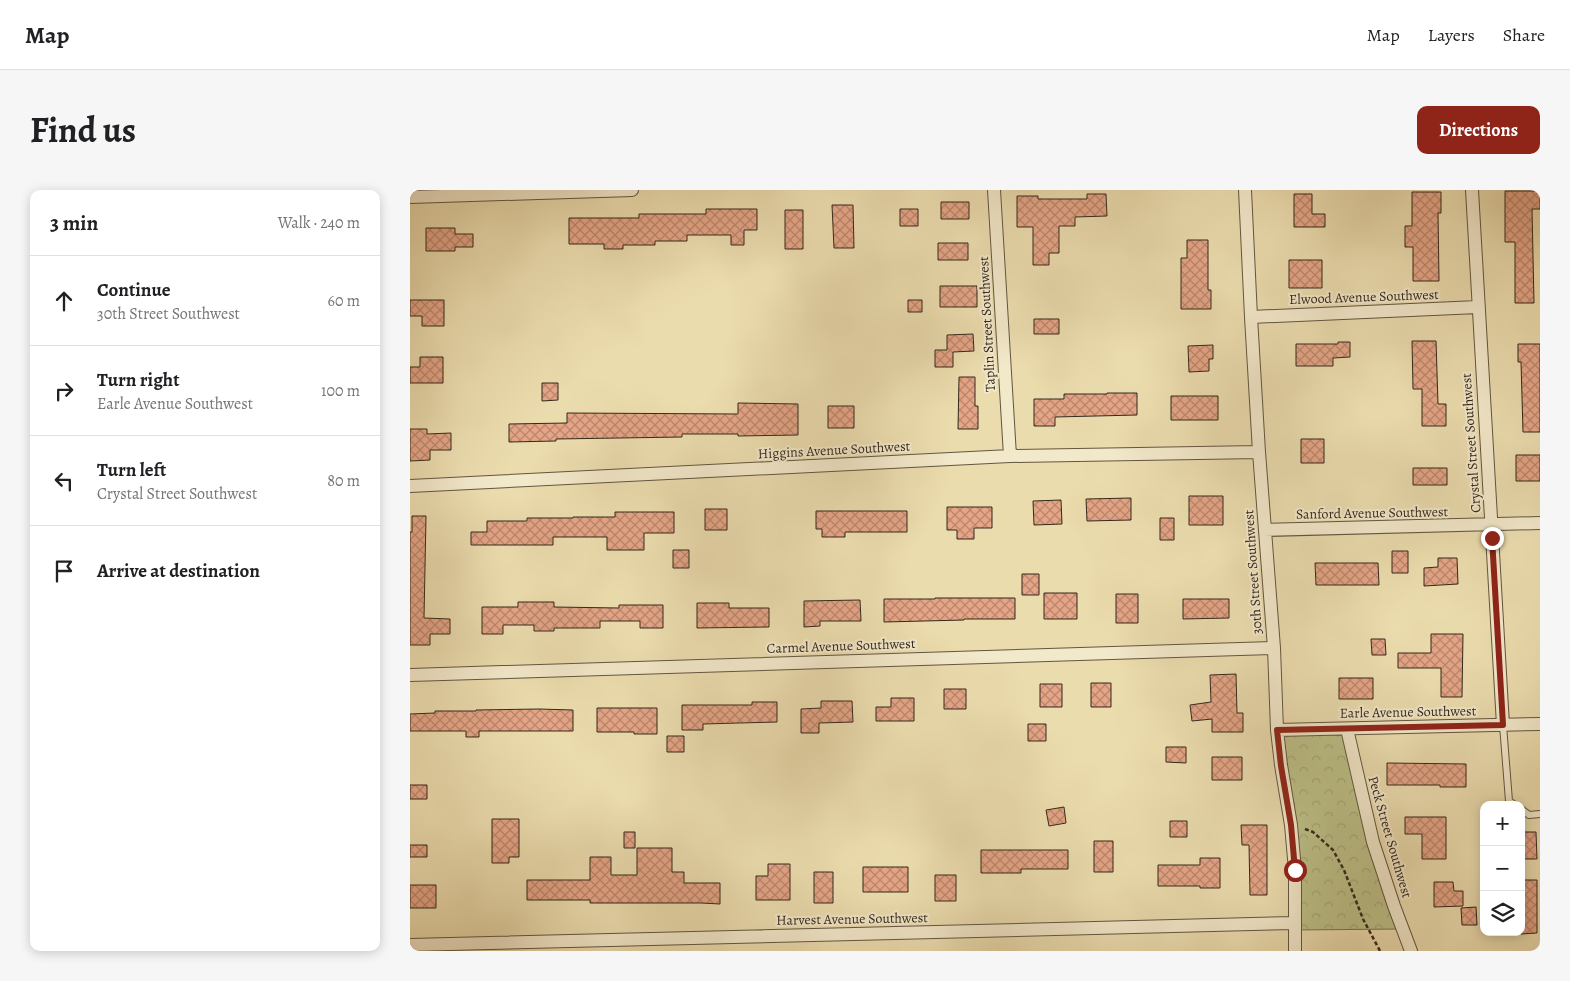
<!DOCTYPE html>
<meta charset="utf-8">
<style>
:root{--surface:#fff;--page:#f6f6f6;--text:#202124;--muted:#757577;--line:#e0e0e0;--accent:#8f2418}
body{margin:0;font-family:Alegreya,serif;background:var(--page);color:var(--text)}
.controls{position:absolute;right:15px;bottom:15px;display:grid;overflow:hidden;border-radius:10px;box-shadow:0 2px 12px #0003}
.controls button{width:45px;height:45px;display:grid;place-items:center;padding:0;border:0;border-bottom:1px solid var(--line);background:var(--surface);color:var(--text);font:25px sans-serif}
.stop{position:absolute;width:15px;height:15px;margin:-11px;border:4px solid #8f2418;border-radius:50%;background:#fff}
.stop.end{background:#8f2418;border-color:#fff;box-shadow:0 1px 5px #0008}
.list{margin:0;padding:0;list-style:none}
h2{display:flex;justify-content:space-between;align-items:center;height:65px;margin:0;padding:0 20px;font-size:21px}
h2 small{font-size:16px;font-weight:400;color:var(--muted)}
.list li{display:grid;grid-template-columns:32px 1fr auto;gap:15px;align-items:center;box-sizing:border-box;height:90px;padding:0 20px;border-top:1px solid var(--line)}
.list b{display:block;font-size:19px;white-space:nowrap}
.list p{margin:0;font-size:16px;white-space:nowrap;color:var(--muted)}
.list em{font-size:16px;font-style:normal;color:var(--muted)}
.icon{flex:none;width:28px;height:28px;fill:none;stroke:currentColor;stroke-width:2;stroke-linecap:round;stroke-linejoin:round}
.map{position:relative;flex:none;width:1130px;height:761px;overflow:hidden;border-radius:10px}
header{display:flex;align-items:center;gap:30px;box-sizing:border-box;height:70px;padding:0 25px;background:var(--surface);border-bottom:1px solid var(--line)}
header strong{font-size:24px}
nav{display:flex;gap:28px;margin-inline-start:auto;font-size:18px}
.intro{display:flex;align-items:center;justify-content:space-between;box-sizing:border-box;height:120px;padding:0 30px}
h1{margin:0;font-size:35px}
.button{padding:12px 22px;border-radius:10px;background:var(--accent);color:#fff;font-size:18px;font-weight:700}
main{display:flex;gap:30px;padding:0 30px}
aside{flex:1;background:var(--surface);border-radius:10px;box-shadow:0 2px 12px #0003}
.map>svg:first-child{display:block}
.park{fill:url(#park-crowns);stroke:#787452}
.building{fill:url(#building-cross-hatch);stroke:#34291c}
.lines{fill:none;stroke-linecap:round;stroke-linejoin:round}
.lane-casing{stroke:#625640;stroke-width:8}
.street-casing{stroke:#625640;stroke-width:14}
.path{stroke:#34291c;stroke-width:2.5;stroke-dasharray:4 2.5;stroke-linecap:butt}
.lane{stroke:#f2e8ca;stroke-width:6}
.street{stroke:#f2e8ca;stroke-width:12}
.route{stroke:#8f2418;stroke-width:6}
.labels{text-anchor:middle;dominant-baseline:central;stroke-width:4;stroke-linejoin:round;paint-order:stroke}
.street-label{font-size:14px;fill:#34291c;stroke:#f2e8ca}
</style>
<header>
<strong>Map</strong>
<nav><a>Map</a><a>Layers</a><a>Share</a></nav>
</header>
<div class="intro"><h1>Find us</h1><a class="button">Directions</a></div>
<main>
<aside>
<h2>3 min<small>Walk · 240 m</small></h2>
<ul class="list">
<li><svg class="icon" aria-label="ahead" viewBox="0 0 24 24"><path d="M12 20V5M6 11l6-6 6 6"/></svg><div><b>Continue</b><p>30th Street Southwest</p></div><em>60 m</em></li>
<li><svg class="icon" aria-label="right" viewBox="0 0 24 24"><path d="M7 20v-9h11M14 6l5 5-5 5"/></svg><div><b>Turn right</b><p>Earle Avenue Southwest</p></div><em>100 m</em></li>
<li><svg class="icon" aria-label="left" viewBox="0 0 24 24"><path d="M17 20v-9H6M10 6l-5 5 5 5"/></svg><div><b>Turn left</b><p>Crystal Street Southwest</p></div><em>80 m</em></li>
<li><svg class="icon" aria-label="arrive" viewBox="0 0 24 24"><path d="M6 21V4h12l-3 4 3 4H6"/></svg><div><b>Arrive at destination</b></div></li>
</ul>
</aside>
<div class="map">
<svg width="1130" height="761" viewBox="0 0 1130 761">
<defs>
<pattern id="park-crowns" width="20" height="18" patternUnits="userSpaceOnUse" patternTransform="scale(1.25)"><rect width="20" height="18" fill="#bcbf87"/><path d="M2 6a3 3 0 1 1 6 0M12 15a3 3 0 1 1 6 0" fill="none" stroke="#a2a474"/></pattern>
<pattern id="building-cross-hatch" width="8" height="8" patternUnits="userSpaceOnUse" patternTransform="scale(1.25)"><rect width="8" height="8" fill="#e5a586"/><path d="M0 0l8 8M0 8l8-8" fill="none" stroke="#ba866d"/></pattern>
</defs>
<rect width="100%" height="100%" fill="#ebdcae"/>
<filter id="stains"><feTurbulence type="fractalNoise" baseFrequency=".004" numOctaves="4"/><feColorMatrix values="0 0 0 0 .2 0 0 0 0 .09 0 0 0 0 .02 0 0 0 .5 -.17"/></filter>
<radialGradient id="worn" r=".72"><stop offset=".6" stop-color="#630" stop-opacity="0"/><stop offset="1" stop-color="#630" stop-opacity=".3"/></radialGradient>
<path class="park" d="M937,539L993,739L885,740L867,540Z"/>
<path class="building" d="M1095,1H1130V19H1122L1124,113H1105V52H1095Z
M1002,2H1031V23H1028L1029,91H1003V57H995V36H1002Z
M677,4H696L697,26L665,27V36H649V63H639V75H623V37H607V6H628V9H677Z
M884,4H902V24H915V37H884Z
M531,12H559V29H531Z
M422,15H443L444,58H424Z
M296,19H347V40H334V55H321V45H277V51H245V55H213V59H194V54H159V28H229V24H296Z
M490,19H508V36H490Z
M375,20H393V59H375Z
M16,38H45V44H63V57H45V61H16Z
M777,50H798V100H801V119H771V68H777Z
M528,53H558V70H528Z
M879,70H912V98H879Z
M530,96H567V117H530Z
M0,110H34V136H12V126H0Z
M498,110H512V122H498Z
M624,129H649V144H624Z
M563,144L564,161L543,162V177H525V160H537V145Z
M1002,151H1026L1028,214H1036V236H1012V199H1003Z
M928,152H940V167L923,168V176H886V154H928Z
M1108,154H1130V242H1113L1111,172H1108Z
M803,155V169H799V181L779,182L778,156Z
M10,167H33V193H0V177H10Z
M549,187H565V216H568V239H548Z
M132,193H148V210L132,211Z
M697,203H727V225L645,227V236H624V209H654V204H697Z
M761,206H808V230H761Z
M328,213L388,214V245L328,246V244H272V247L146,249V251L99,252V234L157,233V223L328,224Z
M418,216H444V238H418Z
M0,239H17V244L41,243V260H20V270L0,271Z
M891,249H914V273H891Z
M1106,265H1130V291H1106Z
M1003,278H1037V295H1003Z
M779,306H813V335H779Z
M721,308V330L677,331L676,309Z
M651,310L652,334L624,335L623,311Z
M537,317H582V338H564V349H547V340H537Z
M295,319H317V340H295Z
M406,321H497V342H435V347H412V339H406Z
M205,322H264V343H234V360H197V347H143V355H61V342H77V331H117V328H163V327H205Z
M2,326H16L14,428L40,429V444H20V455H0V342H2Z
M750,328H764V350H750Z
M263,360H279V378H263Z
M982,361H998V383H982Z
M1028,368H1047L1048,394L1014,396V378L1028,377Z
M905,373H968L969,395H906Z
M612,384H629V405H612Z
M634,403H667V429H634Z
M706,404H728V433H706Z
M525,408H605V429H554V430L474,432V409H525Z
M773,409H819V428L773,429Z
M450,410L451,431H410V436L394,437V411Z
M108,412H144V417L209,418V415H253V438H230V431H190V438H144V441H124V435H93V444H72V417H108Z
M287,413H319V418H359V437L287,438Z
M1021,444H1053L1052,507H1031V478H988V463H1021Z
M961,449H975L976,465H962Z
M826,484L827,523H833V542H802V529L782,531L780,515L801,512L800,485Z
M929,488H963V509H929Z
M681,493H701V517H681Z
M630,494H652V517H630Z
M534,499H556V519H534Z
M481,508H504V531H466V517H481Z
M411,511H442L443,532L409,533V543H391V519L411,518Z
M342,512H367V532L293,534V540H272V515H342Z
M187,518H247V544H224V542H187Z
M129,519L163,520V541H69V547H56V541H0V524L25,523V521H66V520Z
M618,534H636V551H618Z
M257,546H274V562H257Z
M756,557H776V573L756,572Z
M802,567H832V590H802Z
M977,573L1056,574V597H1030V595H977Z
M0,595H17V609H0Z
M654,617L656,633L639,636L636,620Z
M995,627H1036V669H1012V644H995Z
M82,629H109V667H99V673H82Z
M760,631H777V647H760Z
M831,635H857V705H840L839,655H832Z
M214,642H225V658H214Z
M1111,642H1126L1127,669H1111Z
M684,651H703V682H684Z
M0,655H17V667H0Z
M227,658H262V682H274V693H310V714L291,713H180V710H117V690H180V667H201V685H227Z
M571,660H658V679H611V683H571Z
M790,668H810V698H790V696H748V675H790Z
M358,674H380V710H346V686H358Z
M453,677H498V702H453Z
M404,682H423V713H404Z
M525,685H546V711H525Z
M1111,690H1127V743L1111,744Z
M1024,692H1043L1044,701H1053V716L1024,717Z
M0,695H26V718H0Z
M1066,717L1067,735H1052L1051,718Z"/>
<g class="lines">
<g class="lane-casing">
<path id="lane" d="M1093,535L1099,611L1105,615
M1111,619L1119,625L1130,624"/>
</g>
<g class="street-casing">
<path id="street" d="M584,0L600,266
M835,0L841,127L849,262L864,458L867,540L871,575L881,635L885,680V761
M1062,0L1093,535
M0,7L222,0
M841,127L1068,117
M0,296L600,266L849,262
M855,340L1130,333
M0,485L864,458
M937,539L963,652L984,716L1001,761
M867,540L1130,534
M0,755L885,733"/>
</g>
<path class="path" d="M895,639L903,642L923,660L934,680L953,729L970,761"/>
<use href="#lane" class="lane"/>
<use href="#street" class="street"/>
</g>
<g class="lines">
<path class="route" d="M885,680L881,635L871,576L867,540L1093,535L1082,348"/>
</g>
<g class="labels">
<g class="street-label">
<text transform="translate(954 107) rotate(-2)">Elwood Avenue Southwest</text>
<text transform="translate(577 134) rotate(-93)">Taplin Street Southwest</text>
<text transform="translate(1061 253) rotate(-94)">Crystal Street Southwest</text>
<text transform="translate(424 260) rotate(-3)">Higgins Avenue Southwest</text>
<text transform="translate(962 323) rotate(-1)">Sanford Avenue Southwest</text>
<text transform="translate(843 382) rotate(-94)">30th Street Southwest</text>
<text transform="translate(431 456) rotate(-2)">Carmel Avenue Southwest</text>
<text transform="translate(998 522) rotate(-1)">Earle Avenue Southwest</text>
<text transform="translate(980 647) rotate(74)">Peck Street Southwest</text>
<text transform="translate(442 729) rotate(-1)">Harvest Avenue Southwest</text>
</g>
</g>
<rect width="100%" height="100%" filter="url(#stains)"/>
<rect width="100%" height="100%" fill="url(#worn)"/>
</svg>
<div class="controls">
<button>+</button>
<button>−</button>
<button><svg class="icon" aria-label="layers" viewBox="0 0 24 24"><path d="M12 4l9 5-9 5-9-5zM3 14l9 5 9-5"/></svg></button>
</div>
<div class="stop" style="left:885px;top:680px"></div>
<div class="stop end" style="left:1082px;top:348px"></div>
</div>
</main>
